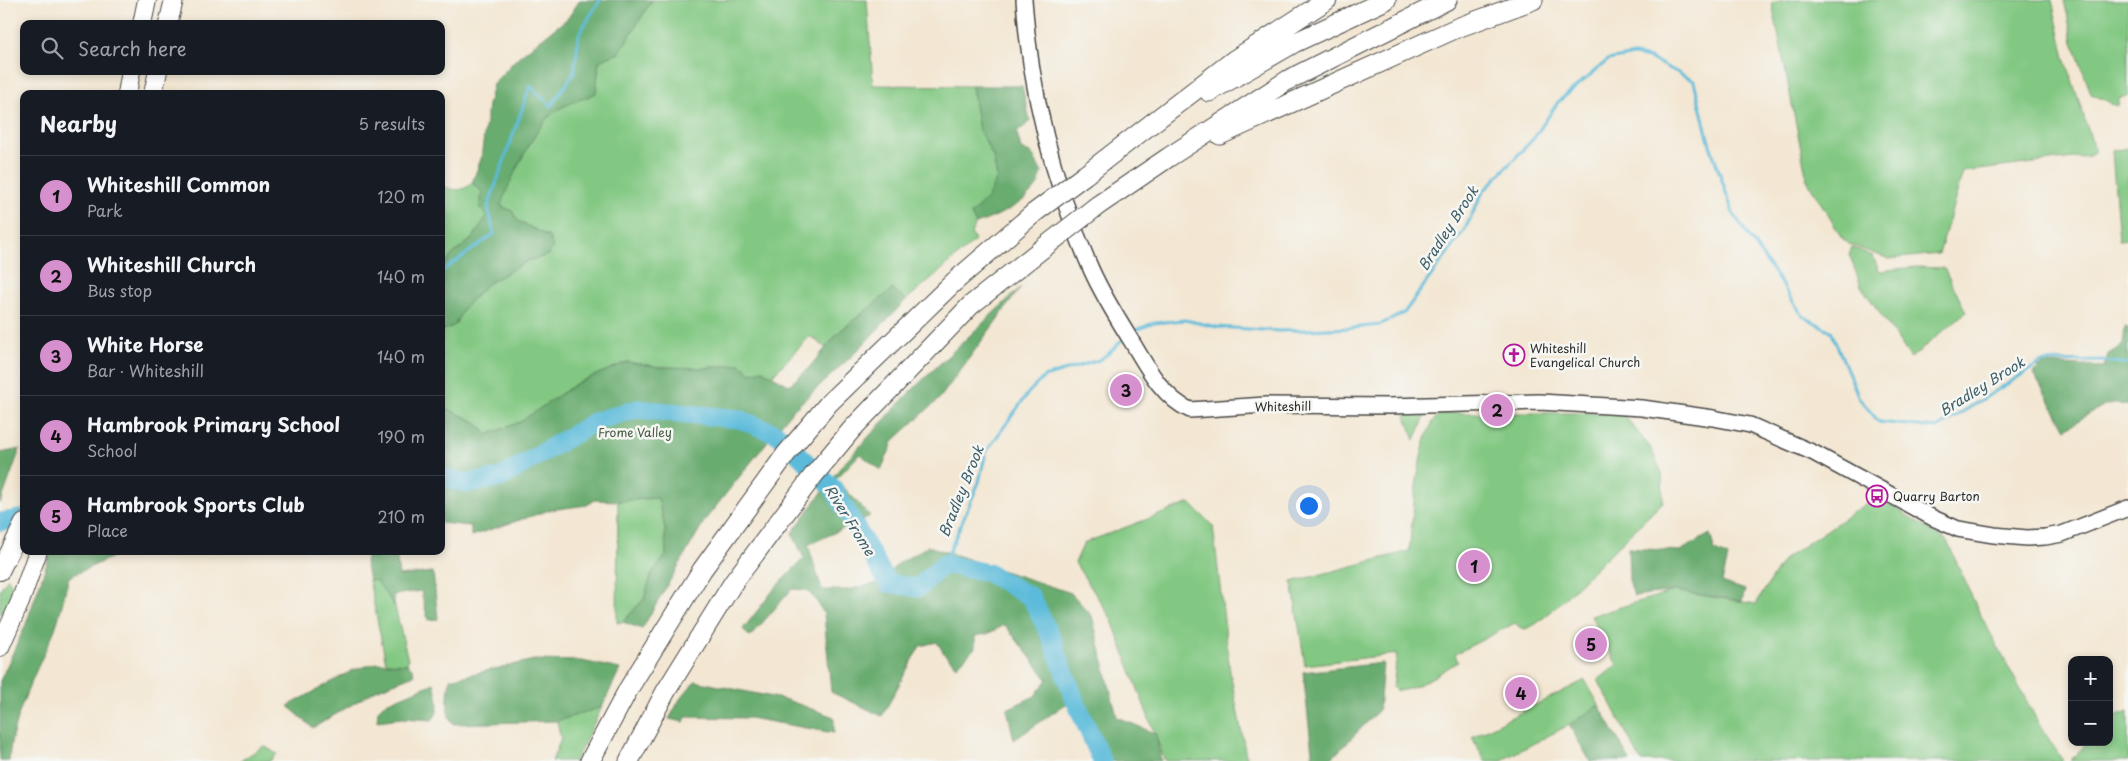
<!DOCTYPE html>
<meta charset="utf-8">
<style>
:root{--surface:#171b24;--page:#20242c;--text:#f1f3f6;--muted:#9ea1a6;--line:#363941;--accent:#d690ce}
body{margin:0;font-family:"Playpen Sans",sans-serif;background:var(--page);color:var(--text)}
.controls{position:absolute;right:15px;bottom:15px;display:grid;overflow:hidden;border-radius:10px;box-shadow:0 2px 8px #0003}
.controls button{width:45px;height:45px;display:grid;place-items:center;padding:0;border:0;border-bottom:1px solid var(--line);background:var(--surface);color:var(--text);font:25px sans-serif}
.you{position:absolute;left:1308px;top:505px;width:18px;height:18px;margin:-12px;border:4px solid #fff;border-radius:50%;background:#1a73e8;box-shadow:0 0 0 8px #1a73e833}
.badge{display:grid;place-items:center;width:32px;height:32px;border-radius:50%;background:var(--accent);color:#111;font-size:16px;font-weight:700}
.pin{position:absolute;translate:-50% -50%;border:2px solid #fff;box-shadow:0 1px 5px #0006}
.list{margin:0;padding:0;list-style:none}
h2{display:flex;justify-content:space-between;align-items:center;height:65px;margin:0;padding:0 20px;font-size:21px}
h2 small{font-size:16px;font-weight:400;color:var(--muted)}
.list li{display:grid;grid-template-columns:32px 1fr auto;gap:15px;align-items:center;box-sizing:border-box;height:80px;padding:0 20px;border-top:1px solid var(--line)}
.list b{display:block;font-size:19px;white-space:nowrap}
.list p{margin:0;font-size:16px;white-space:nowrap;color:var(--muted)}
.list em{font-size:16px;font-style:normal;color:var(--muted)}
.icon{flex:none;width:28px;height:28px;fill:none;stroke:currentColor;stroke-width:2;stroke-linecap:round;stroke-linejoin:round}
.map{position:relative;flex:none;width:2128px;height:761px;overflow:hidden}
.search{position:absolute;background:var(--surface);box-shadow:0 2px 8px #0003;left:20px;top:20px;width:425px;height:55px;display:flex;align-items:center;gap:12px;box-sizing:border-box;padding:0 18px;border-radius:10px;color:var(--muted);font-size:19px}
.panel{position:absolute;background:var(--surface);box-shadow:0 2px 8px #0003;left:20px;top:90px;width:425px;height:465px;border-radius:10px}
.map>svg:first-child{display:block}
.green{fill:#82c882;stroke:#567a56}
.forest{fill:#69ac70;stroke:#4a6c4e}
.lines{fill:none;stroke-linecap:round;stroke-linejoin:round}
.stream{stroke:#5bbbda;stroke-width:3}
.river{stroke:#5bbbda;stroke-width:19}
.secondary-casing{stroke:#494744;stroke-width:18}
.trunk-casing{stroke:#494744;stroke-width:20}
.motorway-casing{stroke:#494744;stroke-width:21}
.secondary{stroke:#fff;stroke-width:15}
.trunk{stroke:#fff;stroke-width:18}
.motorway{stroke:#fff;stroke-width:19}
.motorway-bridge-casing{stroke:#494744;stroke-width:21;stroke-linecap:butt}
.motorway-bridge{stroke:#fff;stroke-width:19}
.labels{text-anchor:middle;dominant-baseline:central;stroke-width:5;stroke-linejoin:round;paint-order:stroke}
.poi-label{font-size:12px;fill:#2b2b2b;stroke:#f6f6f2;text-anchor:start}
.street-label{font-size:12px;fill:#2b2b2b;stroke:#f6f6f2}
.park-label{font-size:12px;fill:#455a45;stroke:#f6f6f2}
.water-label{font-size:14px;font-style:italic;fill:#3c5d68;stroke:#f6f6f2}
</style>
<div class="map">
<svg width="2128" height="761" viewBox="0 0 2128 761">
<rect width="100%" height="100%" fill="#f6f6f2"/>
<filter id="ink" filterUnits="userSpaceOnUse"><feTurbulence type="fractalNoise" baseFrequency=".02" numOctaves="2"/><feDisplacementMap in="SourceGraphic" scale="10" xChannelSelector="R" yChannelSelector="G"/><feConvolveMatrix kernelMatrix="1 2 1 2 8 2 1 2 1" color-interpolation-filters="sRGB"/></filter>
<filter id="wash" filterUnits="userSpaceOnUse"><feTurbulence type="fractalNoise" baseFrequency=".0096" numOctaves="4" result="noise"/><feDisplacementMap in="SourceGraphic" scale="20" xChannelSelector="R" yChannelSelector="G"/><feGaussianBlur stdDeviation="1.12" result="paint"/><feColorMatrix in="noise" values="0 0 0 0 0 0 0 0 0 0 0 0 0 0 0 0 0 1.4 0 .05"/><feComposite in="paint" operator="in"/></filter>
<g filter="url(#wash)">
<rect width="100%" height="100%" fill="#f3e7d3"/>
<path class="green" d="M652,0H867L873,85L972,86L979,130L993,156L997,178L987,199L971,214L976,224L971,233L975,241L906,300L893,289L840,331L826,348L810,336L772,376L762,370L751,373L741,364L703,368L660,367L627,362L577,383L520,422L487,435L476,422L441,406V331L455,325L463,309L487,284L527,261L549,255V237L518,221L512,211L500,206C508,184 535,126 554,112C567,103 582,100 596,93L599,61L619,53Z
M1785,0H2052L2065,58L2095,151L2089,156L1963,172L1939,254L1889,259L1849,244L1842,238L1807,180L1772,3Z
M2064,0H2128V95L2119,99L2118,106L2091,94L2073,42Z
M2128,148V239L2119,240L2112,151Z
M472,183L482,191L480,209L487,216L472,239L453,254L441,269V185C453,191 463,192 472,183Z
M1852,247L1873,256L1879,271L1916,267L1944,268L1966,312L1911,358L1861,286L1849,254Z
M1427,412L1415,440L1404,413Z
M1441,413H1622L1650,447L1662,473L1663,502L1553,610L1536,624L1523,630L1515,623L1455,654L1458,662C1443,670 1411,694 1395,690L1393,688L1397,654L1305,665L1292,582L1409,551C1413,521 1417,428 1441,413Z
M1877,496L1947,541L1978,610L2039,724L2063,761H1641L1598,680L1617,665L1591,616L1674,591L1756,604L1783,560Z
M658,498L665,529L666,556L652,573L644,599L623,622L617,623L618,501Z
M1190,503L1213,526L1230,672L1247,761H1165L1111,618L1075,563L1084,543Z
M8,578L14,591L10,604L0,614V589Z
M369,580H377L395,607L408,660L407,664L386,663Z
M1585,680L1599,705L1569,725L1500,761H1485L1472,737Z
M602,707L575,761H552L561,739L557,721Z
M2128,711V761H2070L2088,742H2109V720L2112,717Z
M264,746L277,754L270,761H240Z"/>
<path class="forest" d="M580,0H652L619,53L599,61L596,93C582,100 567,103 554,112C536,125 507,185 501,206L512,211L518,221L549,237L553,247L549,255L527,261L487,284L463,309L455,325L441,331V269L453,254L472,239L487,216L480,209L482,191L472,183L481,159L488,105L493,84L517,58L568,18Z
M972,86H1022L1030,121L1017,133L1021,149L1032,154L1042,173C1040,178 1039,184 1036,187C1023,205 996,217 976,224L971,214L987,199L997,178L993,156L979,130Z
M1021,287L940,398L894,440L881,470L860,454L836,479L870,516L808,545L822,590H848L878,583L899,563L928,546L1071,593L1092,616L1117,717L1156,734L1161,761H1108L1103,756L1076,697L1014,740L1007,709L1035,696L1047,679L1005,625L987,634L975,636V648L957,666L945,655L937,642L920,646L882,716L831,692L824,614L816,600L806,590L792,589L750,637L743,629L775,588L804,558L792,533L840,468L909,393Z
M893,289L906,300L852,356L791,412L705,520L642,629L623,622L644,599L652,573L666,556L665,529L658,498L618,501L595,500L587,505L550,510L471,536V526L441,523V406L476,422L487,435L520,422L577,383L627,362L660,367L703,368L741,364L751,373L762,370L789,385L807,370L840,331Z
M2125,326L2128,327V406C2107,397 2084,418 2066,429L2033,373L2042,364L2104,367L2108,354L2123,345Z
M20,449L2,499L0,504V453Z
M1710,534L1715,551L1728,557L1722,582L1745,590L1742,601L1674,591L1634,596L1629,580L1628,548L1680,551Z
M51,551H125L69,577C64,594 61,613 55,629C38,669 11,717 9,761H0V681L26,624Z
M369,551H396L399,576L433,572L438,619L428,620L421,591L393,595L395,607L377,581L369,580L365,561Z
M534,660L582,661L620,669L602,707L557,721L454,724C443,714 449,692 450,679Z
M377,663L407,664L413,669L414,675L376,690L313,728L288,706L353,670Z
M1383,663L1379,710L1329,761H1313L1303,672Z
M695,681L787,700L834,717V733L750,718L686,717L684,722L669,719L680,699Z
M434,683C437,695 442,711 432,720L402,718L377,721L378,710L384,704Z
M1599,705L1630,761H1590L1569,725Z"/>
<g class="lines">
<path class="stream" d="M441,272L494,234L488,207L530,86L551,106L574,73L579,34L600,0
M1132,332L1153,323L1185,320L1217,327L1279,331L1353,328L1379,325L1404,313L1465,229L1483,192L1534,138L1558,102L1608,60L1634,55L1649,58L1694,81L1709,142L1733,213L1803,316L1831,331L1859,398L1879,422L1937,428L2042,362L2105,361L2128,364
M944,564L979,482L986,452L1029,392L1044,377L1099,360L1108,354L1125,337"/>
<path class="river" d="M441,477L466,483L500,478L596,421L637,409L739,419L777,434L833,488L888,583L918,588L944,564L988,573L1031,597L1052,639L1074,698L1102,761
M0,522L24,518"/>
</g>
</g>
<g filter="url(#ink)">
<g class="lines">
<g class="secondary-casing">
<path id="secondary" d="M1024,0C1030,91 1054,185 1091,269C1102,294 1117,318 1132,342C1147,367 1163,398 1190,410L1266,405L1389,406L1540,402L1642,408L1713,418L1750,425L1814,453L1933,518L1958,529L1994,535L2027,538L2045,537L2062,534L2128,508"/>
</g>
<g class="trunk-casing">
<path id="trunk" d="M142,24L147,0
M168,24L174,0
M127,94L131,71
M153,94L158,71
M0,571L24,523
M0,647L20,602L38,551"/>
</g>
<g class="motorway-casing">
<path id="motorway" d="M1209,92L1294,43L1386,0
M1220,135L1457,28L1533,0
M1085,175L1234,60L1327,0
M1097,206L1169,157L1288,80L1447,0
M590,761L629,688L702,570L786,454L829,403L954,282L1034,213
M629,761L666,691L733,583L813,476L853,428L971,305L1047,245"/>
</g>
<use href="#secondary" class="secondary"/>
<use href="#trunk" class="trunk"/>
<use href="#motorway" class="motorway"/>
<g class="motorway-bridge-casing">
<path id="motorway-bridge" d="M1034,213L1085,175
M1047,245L1097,206"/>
</g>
<use href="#motorway-bridge" class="motorway-bridge"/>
</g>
</g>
<defs>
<g id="church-ring" transform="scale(1.125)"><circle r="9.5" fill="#f6f6f2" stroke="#b5179e" stroke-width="1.5"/><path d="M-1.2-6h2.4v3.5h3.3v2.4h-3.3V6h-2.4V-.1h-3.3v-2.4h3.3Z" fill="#b5179e"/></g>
<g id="bus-ring" transform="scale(1.125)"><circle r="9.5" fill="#f6f6f2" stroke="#b5179e" stroke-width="1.5"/><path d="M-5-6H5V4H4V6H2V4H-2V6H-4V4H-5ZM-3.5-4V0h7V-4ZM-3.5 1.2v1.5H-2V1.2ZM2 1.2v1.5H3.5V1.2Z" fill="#b5179e"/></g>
</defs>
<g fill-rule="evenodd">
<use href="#church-ring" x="1514" y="355"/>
<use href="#bus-ring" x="1877" y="496"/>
</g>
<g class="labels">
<g class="poi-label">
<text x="1530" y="348">Whiteshill<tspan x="1530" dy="14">Evangelical Church</tspan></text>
<text x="1893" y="496">Quarry Barton</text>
</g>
<g class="street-label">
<text transform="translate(1283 406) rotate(-1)">Whiteshill</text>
</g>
<g class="park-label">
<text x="635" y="432">Frome Valley</text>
</g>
<g class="water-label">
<text transform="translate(1448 228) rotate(-57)">Bradley Brook</text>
<text transform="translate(1982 386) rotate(-32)">Bradley Brook</text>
<text transform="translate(961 491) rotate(-68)">Bradley Brook</text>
<text transform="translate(850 520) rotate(58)">River Frome</text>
</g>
</g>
</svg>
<div class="controls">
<button>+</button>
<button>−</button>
</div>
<div class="you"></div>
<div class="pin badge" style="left:1474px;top:566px">1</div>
<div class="pin badge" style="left:1497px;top:410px">2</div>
<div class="pin badge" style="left:1126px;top:390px">3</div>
<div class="pin badge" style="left:1521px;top:693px">4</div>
<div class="pin badge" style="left:1591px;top:644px">5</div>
<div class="search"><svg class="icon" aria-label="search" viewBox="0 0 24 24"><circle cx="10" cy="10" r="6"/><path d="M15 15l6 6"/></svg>Search here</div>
<section class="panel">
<h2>Nearby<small>5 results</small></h2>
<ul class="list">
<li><span class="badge">1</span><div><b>Whiteshill Common</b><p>Park</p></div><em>120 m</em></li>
<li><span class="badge">2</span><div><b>Whiteshill Church</b><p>Bus stop</p></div><em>140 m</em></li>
<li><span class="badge">3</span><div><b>White Horse</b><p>Bar · Whiteshill</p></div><em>140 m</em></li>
<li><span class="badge">4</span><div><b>Hambrook Primary School</b><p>School</p></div><em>190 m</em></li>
<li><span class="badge">5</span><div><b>Hambrook Sports Club</b><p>Place</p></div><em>210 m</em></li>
</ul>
</section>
</div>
